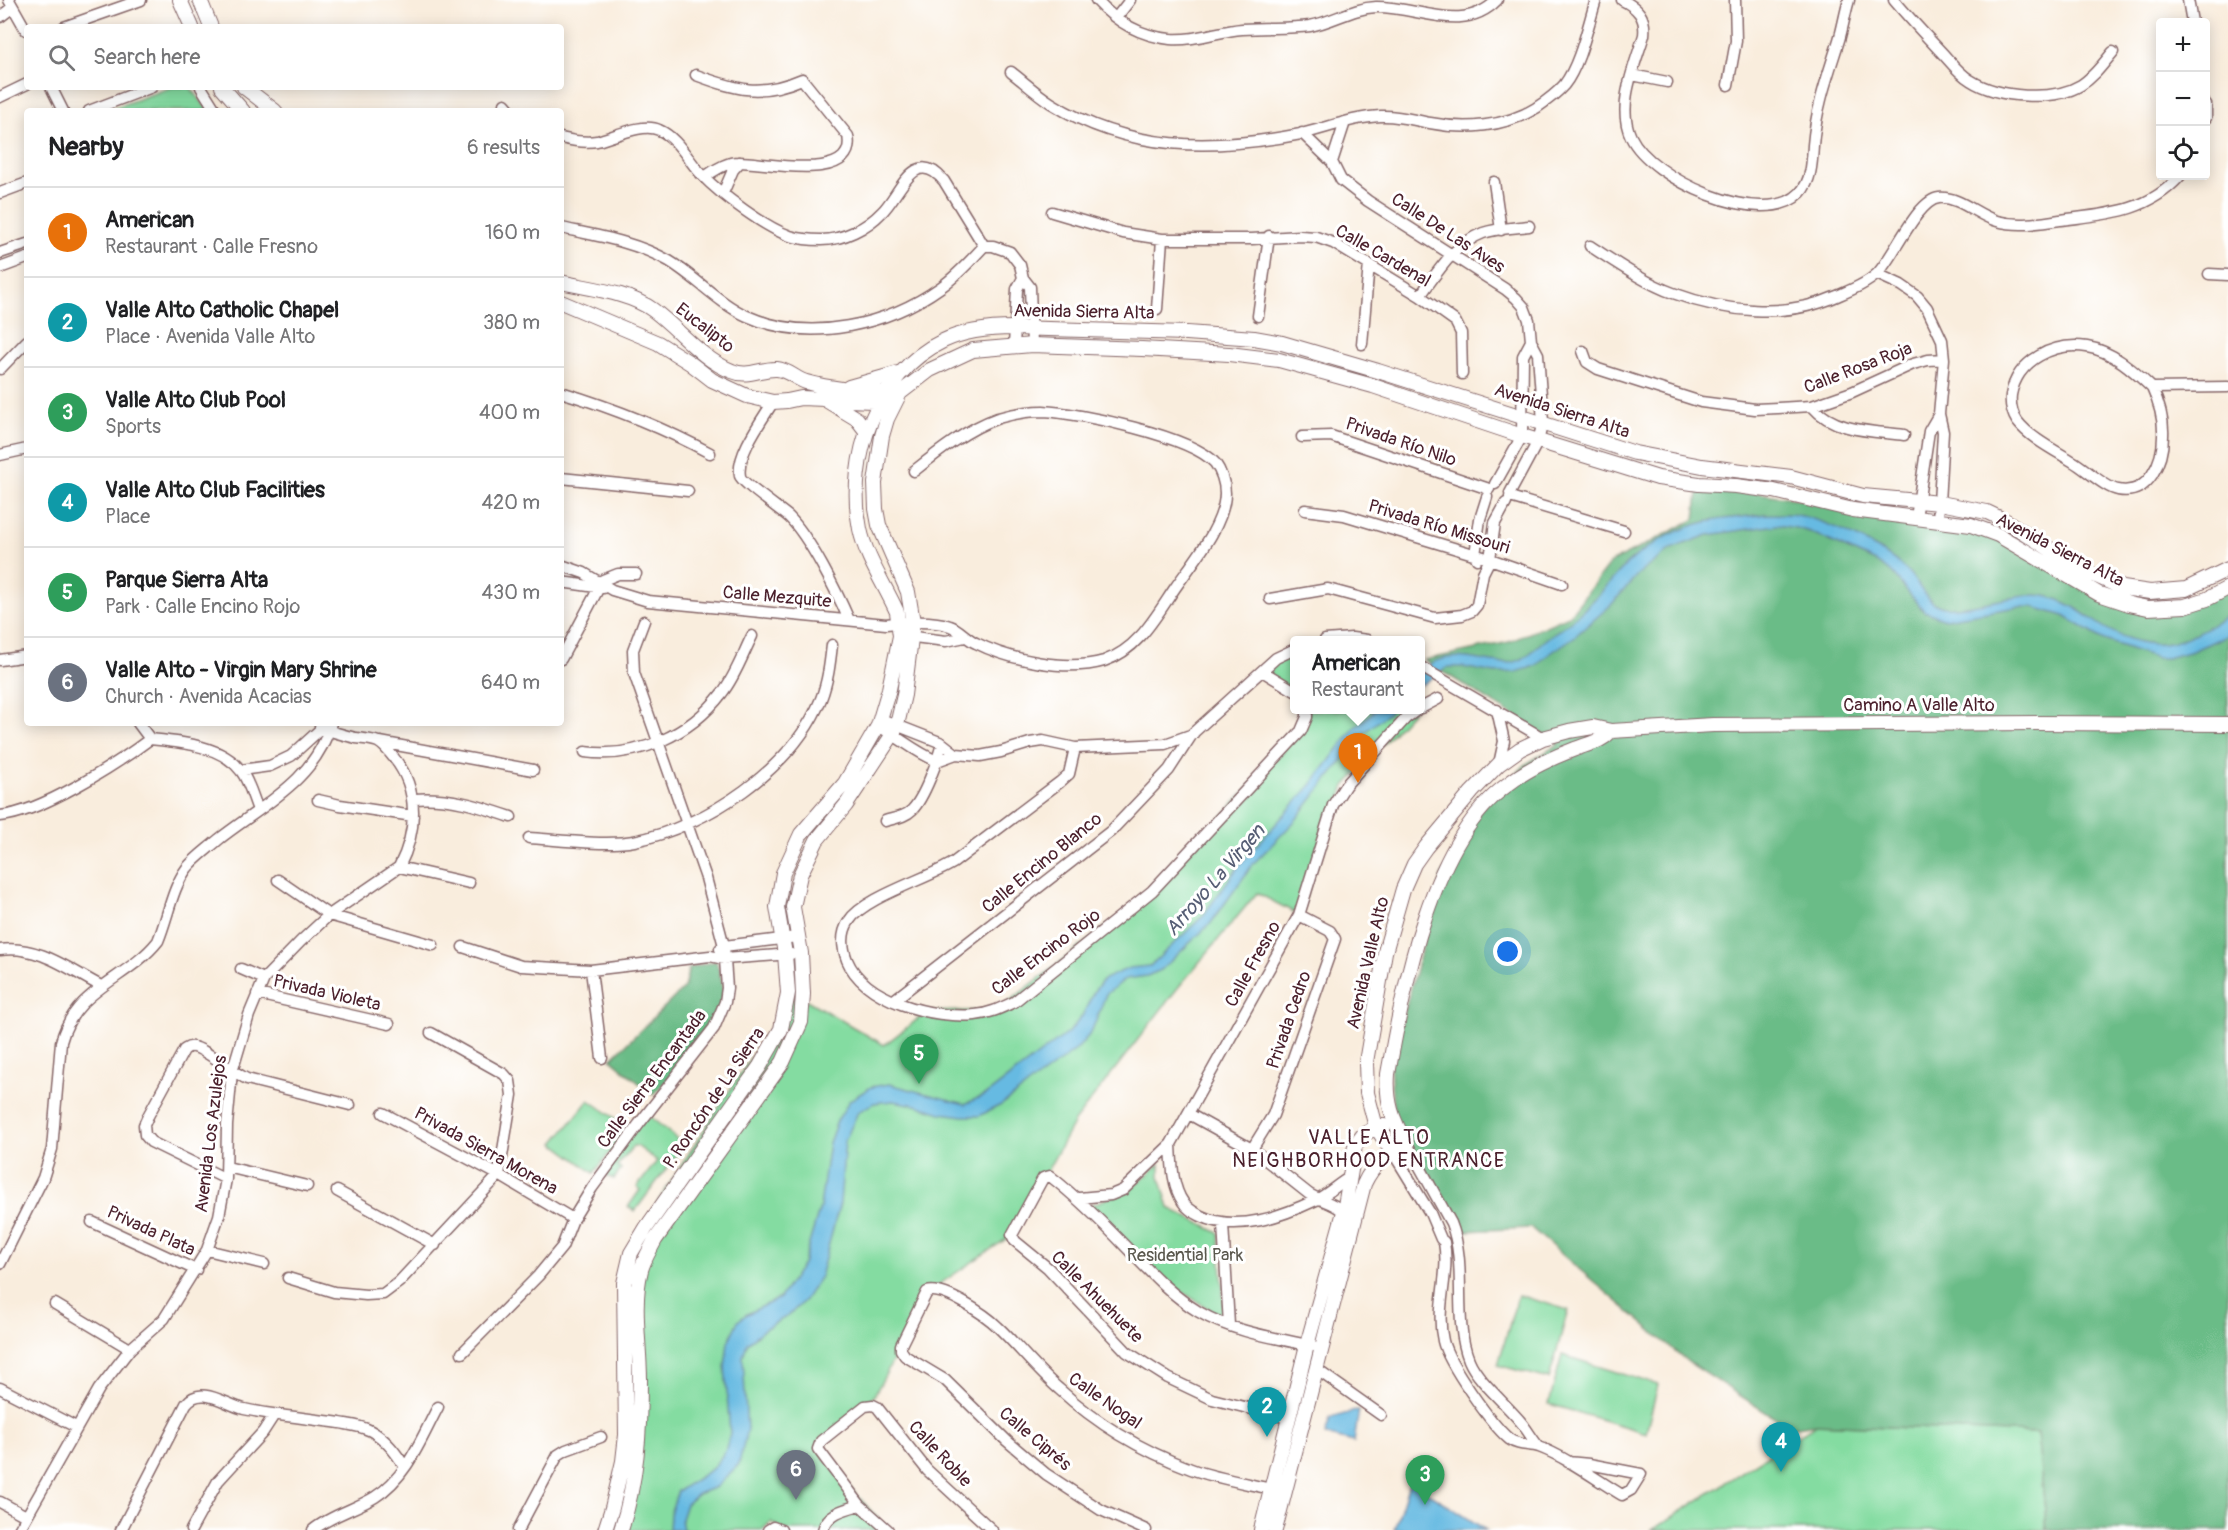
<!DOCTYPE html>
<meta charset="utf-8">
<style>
:root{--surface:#fff;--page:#f6f6f6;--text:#202124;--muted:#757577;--line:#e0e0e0;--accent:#d1495b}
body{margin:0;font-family:Pangolin,sans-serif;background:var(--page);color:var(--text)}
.controls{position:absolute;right:18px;top:18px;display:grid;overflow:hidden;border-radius:6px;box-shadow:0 3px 15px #0003}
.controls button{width:54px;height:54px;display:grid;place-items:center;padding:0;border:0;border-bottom:2px solid var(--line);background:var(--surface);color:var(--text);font:30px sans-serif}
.you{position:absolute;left:1508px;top:952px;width:21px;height:21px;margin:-15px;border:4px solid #fff;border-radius:50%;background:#1a73e8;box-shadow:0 0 0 9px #1a73e833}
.badge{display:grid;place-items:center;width:39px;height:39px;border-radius:50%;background:var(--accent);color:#fff;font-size:20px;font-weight:700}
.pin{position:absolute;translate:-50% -50px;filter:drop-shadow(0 2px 3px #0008)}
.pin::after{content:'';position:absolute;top:32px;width:21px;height:18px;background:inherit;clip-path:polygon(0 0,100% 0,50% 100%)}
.popup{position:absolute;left:1290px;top:636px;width:135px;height:78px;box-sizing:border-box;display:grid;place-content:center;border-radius:6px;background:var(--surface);filter:drop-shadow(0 2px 4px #0005);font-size:20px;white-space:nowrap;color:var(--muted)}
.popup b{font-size:22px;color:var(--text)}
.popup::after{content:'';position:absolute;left:50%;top:100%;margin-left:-12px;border:12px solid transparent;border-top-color:var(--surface)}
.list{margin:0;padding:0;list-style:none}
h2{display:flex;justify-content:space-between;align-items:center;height:78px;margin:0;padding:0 24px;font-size:26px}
h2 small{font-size:20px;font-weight:400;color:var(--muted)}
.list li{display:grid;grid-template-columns:39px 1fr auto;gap:18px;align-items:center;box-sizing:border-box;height:90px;padding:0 24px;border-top:2px solid var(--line)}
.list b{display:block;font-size:22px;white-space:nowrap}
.list p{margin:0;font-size:20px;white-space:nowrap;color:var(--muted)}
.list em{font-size:20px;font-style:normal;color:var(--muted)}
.icon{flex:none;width:33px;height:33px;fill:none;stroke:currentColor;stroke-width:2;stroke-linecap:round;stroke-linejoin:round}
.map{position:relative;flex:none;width:2228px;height:1530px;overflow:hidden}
.search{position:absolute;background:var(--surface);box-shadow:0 3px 15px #0003;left:24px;top:24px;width:540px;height:66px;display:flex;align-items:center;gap:15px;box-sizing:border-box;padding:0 21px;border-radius:6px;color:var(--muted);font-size:22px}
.panel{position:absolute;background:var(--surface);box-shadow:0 3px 15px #0003;left:24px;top:108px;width:540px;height:618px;border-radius:6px}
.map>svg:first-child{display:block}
.green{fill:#84dca1;stroke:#677e66;stroke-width:1.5}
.forest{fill:#6bbc87;stroke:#5a6e59;stroke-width:1.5}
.water{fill:#66bae2;stroke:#586c86;stroke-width:1.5}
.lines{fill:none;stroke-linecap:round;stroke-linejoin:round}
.minor-casing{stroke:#876769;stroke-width:13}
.tertiary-casing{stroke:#876769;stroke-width:16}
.minor{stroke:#fff;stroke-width:10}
.tertiary{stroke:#fff;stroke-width:14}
.labels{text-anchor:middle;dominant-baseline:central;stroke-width:6;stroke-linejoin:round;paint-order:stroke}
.street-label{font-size:18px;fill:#4a1f2b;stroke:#fff}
.park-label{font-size:18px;fill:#5b584e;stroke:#fff}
.water-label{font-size:20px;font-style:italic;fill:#555d74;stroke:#fff}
.neighbourhood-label{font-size:20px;letter-spacing:1.5px;fill:#4a1f2b;stroke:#fff}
</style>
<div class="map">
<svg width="2228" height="1530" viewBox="0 0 2228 1530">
<rect width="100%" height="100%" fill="#fff"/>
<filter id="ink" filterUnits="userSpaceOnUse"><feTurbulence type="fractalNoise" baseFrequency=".0167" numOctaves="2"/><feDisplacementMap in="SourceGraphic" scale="12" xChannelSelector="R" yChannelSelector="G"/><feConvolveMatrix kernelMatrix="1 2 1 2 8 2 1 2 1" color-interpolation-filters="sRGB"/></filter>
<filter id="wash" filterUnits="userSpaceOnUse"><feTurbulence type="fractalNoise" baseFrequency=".008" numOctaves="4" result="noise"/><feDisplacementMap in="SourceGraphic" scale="24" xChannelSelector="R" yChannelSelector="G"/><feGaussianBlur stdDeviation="1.35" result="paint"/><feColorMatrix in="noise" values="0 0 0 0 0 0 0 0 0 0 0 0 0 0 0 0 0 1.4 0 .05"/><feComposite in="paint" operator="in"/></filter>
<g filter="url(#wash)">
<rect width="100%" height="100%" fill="#f9eddd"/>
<path class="green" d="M172,87H190L209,111H105Z
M1295,649V691L1262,671Z
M1307,710H1414L1345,786L1299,915L1257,893L1177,989L1074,1122L1012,1235L931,1290L869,1405L821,1441L823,1457L888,1530H784L771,1522L762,1530H608L631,1446L632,1242L793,992L884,1045L927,1012L998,1010L1152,891L1301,731Z
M589,1100L629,1128L594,1173L554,1143Z
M647,1114L684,1145L635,1211L628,1207L640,1190L637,1187L657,1161L637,1146H633L617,1166L621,1169L614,1179L603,1175Z
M1160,1164V1177L1169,1208L1219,1233L1225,1319L1163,1280L1090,1205L1127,1191Z
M1518,1295L1568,1310L1549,1379L1498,1365Z
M1562,1355L1658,1385L1646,1433L1549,1404Z
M1816,1424L2037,1433L2047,1530H1652Z"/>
<path class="forest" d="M1699,484L1971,525L2129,604L2165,607L2228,588V1530H2047L2037,1433L1816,1424L1790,1428L1688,1362L1531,1228L1465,1231L1455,1223L1394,1124L1390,1065L1441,877L1480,810L1526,764L1559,744L1424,660L1509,642L1569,616L1610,563L1695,519Z
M716,961C719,971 724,983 723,993C719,1032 680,1068 653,1095L611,1059L684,988L689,968Z"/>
<path class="water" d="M1765,514C1775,515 1786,513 1797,515C1828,521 1884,548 1906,570C1918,581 1924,600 1940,606C1956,612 2013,595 2035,595C2055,595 2078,608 2093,620C2113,635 2146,648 2170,643C2186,640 2213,624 2228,616V635L2192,651L2167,658H2157L2104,640L2064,616L2033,607H2018L1945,619L1924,611L1892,573L1876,562L1810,532L1796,528L1777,525L1708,535L1671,549L1638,574L1611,605L1574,637L1545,657L1537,665L1529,668L1516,672L1495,673L1462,667H1448L1421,685V670C1459,640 1493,674 1522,659C1531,654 1538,645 1546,639C1555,632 1564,627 1572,620C1590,606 1605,588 1620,571C1637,552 1664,536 1688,527C1712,518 1740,518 1765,514Z
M1375,710H1392L1364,733L1295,821L1253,864L1211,923L1161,970L1147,976L1126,979L1106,994L1096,1021L1089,1035L1077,1049L1001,1105L979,1116H963L941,1113L916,1105L893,1101L874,1103L858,1112L845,1141L840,1203L820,1277L805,1300L788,1316L766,1328L747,1343L743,1357L747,1430L739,1464L716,1487L698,1494L686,1504L681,1519L683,1530H669L670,1514L678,1491L712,1469L725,1452L730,1434L725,1367L728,1342L738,1321L747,1314L780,1298L803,1264L820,1207L829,1143L837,1121L850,1100L871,1087L889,1084L965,1104L987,1094L1070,1031L1082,1016L1095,990L1104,979L1129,968L1150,966L1202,917L1240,864L1311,785L1354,728Z
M1359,1410L1354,1442L1325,1435L1330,1418Z
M1410,1481L1486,1530H1394Z"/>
</g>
<g filter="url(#ink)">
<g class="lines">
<g class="minor-casing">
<path id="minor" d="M9,0L26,30
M1096,0C1116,22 1140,36 1170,39C1195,41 1218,31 1242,29C1265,27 1288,29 1310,26C1333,22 1352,8 1376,7C1417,6 1463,35 1497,0
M1622,0C1638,8 1646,17 1644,35C1635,65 1616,106 1631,137C1650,178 1763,231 1800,193C1812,180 1812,161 1813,145C1816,108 1828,75 1839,40C1843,27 1845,13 1849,0
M1894,0C1910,19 1927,37 1944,55C1951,63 1960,74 1970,80C1998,98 2053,102 2081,85C2094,77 2103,64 2113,52
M2188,0L2192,22
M0,17L13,7
M1116,18L1130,0
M64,27L141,0
M1011,72C1024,82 1037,94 1051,103C1129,152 1213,151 1301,134C1327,128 1354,117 1381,116C1398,115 1414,120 1430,123C1465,130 1505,127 1536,108C1545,102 1556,94 1564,85C1580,65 1588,25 1596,0
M696,75C737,90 760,97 802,79L848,136C858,185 762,161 738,162C726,162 714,171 704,177
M1632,75L1667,82
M1728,85L1736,41L1735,0
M51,87L63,111
M201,87L216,111
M0,97L27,84
M505,104L511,111
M2206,104V118
M89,111L152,87
M1302,133L1332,162L1341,180L1368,201L1505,289L1516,298L1524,307L1529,320L1531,341L1538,354L1543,422L1538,441L1510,493
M561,138C573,141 585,143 597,141C614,137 643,122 659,130C678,138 689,162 703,176C720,194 766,228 790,236C800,239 810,240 821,240C843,240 867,228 882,212C900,195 914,145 944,181L984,246H993L1010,252L1020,265L1023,278L1030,287L1032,345
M1332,162L1345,122
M1494,182L1501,230
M0,193L27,183
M723,193L733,170L740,162
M1052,212L1123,233L1162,239H1252L1300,236L1316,237L1333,243L1420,296L1455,321L1461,333L1462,374
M561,228C598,236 636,242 669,261C696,277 718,303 747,316C810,344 888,325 941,287C957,276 971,260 984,246
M1590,246C1615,262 1645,283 1673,293C1724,312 1786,319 1837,296C1851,290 1866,284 1877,274C1894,257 1917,200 1939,198C1959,196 1978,216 1997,221C2019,227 2038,223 2060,220C2106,214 2147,213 2180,176
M0,253L27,244
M0,268L27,258
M1877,274L1901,285L1917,296L1927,308L1942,340L1944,359L1939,414L1943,432L1938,521
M2209,274L2228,275
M1420,296C1437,273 1454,244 1483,233C1497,228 1514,228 1529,226
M1157,309L1162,239
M1258,316L1269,236
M1362,344L1369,264
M1014,346L1017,289L1023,278
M1583,351L1587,362L1598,369L1701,402L1755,409L1778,408L1812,406L1852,392L1913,364L1928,360L1944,359
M0,369L27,341
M2152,388C2159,403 2164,419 2163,436C2163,461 2149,496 2118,490C2105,488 2085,468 2072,461C2054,450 2030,438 2017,421C2012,413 2010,404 2011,395C2017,360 2054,342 2087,347C2113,351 2134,371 2152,388L2228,387
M561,392C613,408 662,427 710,453
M773,402C762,420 736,455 740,476C741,482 781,510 789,517C810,538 837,592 849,620
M1812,406C1834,432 1872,431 1904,435
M1302,437L1331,436L1489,489
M0,455L27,449
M561,478L688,491
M1495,484L1522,436L1523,356L1531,341
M1510,497L1624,531
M1305,510L1344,515L1490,559L1562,584
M1916,518L1929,431L1939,414
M1477,559L1475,555L1480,519L1487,497
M561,565L584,573L612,590L648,601L886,624C903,622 934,620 950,626C959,629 967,639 976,643C1010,660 1067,672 1104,661C1138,650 1156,616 1175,588C1193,562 1225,525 1225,493C1225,483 1221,471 1215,463C1191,436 1080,413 1043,411C1029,411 1012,414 998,418C967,429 939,451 914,471
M561,582L603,588
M1270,599L1328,589L1435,618L1462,615L1472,611L1477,605L1483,573L1490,559L1495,523L1506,503
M906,636L946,641L965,637
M1325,640L1352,638L1367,640
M561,659L603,580L618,574H636
M0,660L27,656
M1421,667L1543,738
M1262,671L1295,691
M1421,708L1438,699
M1497,710L1504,741L1499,764
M881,719L942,743L956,754
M138,723L150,739
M878,726C899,737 915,752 937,761L956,754L980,756L1001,752L1030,743L1043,741L1075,748L1165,744L1193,734
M150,739C179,742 222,745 241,771C249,781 253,798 258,810
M380,742L533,770
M1075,748L1069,774L1060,782L953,863C927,879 863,898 849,921C841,933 842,947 847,960C864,1001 934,1019 975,1015C989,1014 1001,1008 1014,1002L1152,891L1301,731L1307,717V710
M585,752C637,759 690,735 722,693C735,677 743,654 752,636
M241,770L270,766L291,756L325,725
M414,799C448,796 479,806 511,817
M318,800L340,805L413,816
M0,816C40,813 117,764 150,739
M885,821C895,818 905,817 912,810C924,798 938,760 942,743
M529,838C558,840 606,846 634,841C706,827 793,768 821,699C828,681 830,663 832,645
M399,867L469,883
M278,880L329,915L433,945
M463,947L521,966L591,970L710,956L724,959L791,954
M720,949L724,946L797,937
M0,950C37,944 70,970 101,986
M241,969L264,979
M591,970L602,1058
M257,994L389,1024
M894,1000L1111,831L1169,770L1193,733L1276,658L1295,649
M383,1113L499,1175L573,1219
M1189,1114L1252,1149L1309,1194C1321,1201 1333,1202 1344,1212
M1406,1142L1451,1223C1468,1265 1452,1318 1469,1360C1477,1380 1506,1404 1520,1421C1527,1429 1532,1439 1539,1447
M1171,1144C1172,1163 1172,1186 1183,1202C1187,1209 1194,1212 1201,1216C1237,1233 1282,1216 1316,1200C1328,1194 1338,1184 1350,1177
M1252,1149L1273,1115L1335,939L1330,931L1299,915
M1392,1151L1430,1213L1441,1239L1444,1242C1450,1276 1435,1307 1443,1341C1448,1363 1491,1424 1509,1439C1518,1446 1529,1444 1539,1447C1566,1457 1597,1480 1622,1495L1631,1490L1641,1474L1589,1464L1568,1462
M227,1167L307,1186
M226,1179L151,1142L145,1135L144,1125L148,1116L184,1050C187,1048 189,1046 193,1047C202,1047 234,1073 247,1079L350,1105
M337,1191L435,1245
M1079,1198L1111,1195L1123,1190L1171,1144L1299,915L1333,805L1345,786L1406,718L1417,710
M92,1222L196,1270
M1223,1224L1229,1325
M207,1250L264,1264
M0,1264L43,1178L52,1149L61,1042C75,988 127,980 158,941C168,917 172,888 187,868C196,857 208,849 218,840C261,806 316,780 331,723
M288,1278L334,1292L366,1295L383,1294L399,1282L499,1175L512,1095L510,1081L504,1074L431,1033
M55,1304L130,1349
M462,1353L538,1276L562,1247L573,1219L592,1188L639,1124L714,1028L725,1002L727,988L724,946L706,878L634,673L633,650L644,621
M1316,1369L1381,1415
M0,1388L76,1427
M1288,1418L1212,1399L1168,1378L1127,1352L1048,1268L1015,1241L1012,1235L1043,1178L1050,1176C1078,1198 1103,1223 1127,1248C1150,1272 1171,1295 1199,1312C1233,1332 1276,1338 1313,1346
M0,1502L26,1516
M19,1530L99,1389L130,1349L164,1319L207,1250L219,1216L226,1179L227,1125L232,1072L249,1015L264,979L301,941L329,915L399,867C417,832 420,790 394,758C390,753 384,745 378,742C372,739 363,739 356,738C343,735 332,732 320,727
M121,1530L186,1404C201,1384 226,1405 244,1409C276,1416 308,1418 340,1423C350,1425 362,1426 371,1431C386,1439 396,1453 405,1467
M191,1530L218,1481L263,1432L274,1415
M313,1530C331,1515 356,1509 375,1497C407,1477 421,1439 438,1407
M518,1530L558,1455L566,1450L601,1437
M768,1530L773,1527L781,1530
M823,1530C827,1513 845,1509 860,1505
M888,1530L860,1505L818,1449L821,1441L865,1406L873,1405L877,1407L927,1470L992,1530
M1146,1530L1101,1510L1046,1474L1007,1441L945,1380L905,1356L901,1350V1345L927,1292C943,1286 986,1315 998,1327C1019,1347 1037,1370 1059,1389C1097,1424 1143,1451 1191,1469C1216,1478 1245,1483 1271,1489"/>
</g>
<g class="tertiary-casing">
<path id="tertiary" d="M180,0L192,27
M200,0L211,27
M222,87L243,111
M244,87L275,111
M561,282C590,289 628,292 653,310C679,329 701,359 732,371C748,378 761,368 777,369C788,370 796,379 806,382C834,390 863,391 892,393
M561,302L658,343L690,363L712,380L747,396L773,402L787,401L801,398L873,401
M849,387L902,372
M824,399L857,419L867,432
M1392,1151L1376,1127L1367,1093L1366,1062L1385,952L1403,889L1414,864L1426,847L1472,792L1499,764L1520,749L1543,738L1569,731L1593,727L1611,731L1713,725L2037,723L2228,724
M605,1530L612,1508L623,1461L626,1435L624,1283L631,1253L646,1228L760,1066L781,1029L788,993L785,954L777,907L783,873L801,834L845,783L878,726L889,689L900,636L897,612C885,585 866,558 860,529C846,459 876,373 943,341C964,331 991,328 1014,328L1187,333L1254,338L1282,343L1378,371L1635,453L1702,466L1791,477L1863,496L1940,503L1987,512L2006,521L2081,569L2123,588L2150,592L2186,589L2228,569
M621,1530C637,1481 640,1431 640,1380C640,1344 632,1305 641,1270C644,1259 650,1250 655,1240L783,1062L801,1022L803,994L801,953L793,907L800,875L817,840L846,805L893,734L897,725L904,695L913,622L908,592L879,525L876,509L875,483L882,436L887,419L900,393L930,370L973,350L1032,345L1142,349L1229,354L1279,360L1373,386L1522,436L1658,478L1699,484L1736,486L1774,491L1853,510L1971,525L1998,535L2099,594L2129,604L2148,608L2185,606L2207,599L2228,588
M1261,1530L1307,1345L1344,1212L1355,1146L1363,1135L1376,1127L1384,1126
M1275,1530L1364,1184C1373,1164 1388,1153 1406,1142C1392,1120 1386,1101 1388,1074C1404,986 1431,840 1507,785C1527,769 1551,758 1575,749C1589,743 1600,743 1611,731"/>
</g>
<use href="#minor" class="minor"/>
<use href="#tertiary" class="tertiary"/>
</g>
</g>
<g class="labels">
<g class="street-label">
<text transform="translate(1448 233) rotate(33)">Calle De Las Aves</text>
<text transform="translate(1383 256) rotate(30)">Calle Cardenal</text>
<text transform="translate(1084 312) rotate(1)">Avenida Sierra Alta</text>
<text transform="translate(705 328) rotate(38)">Eucalipto</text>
<text transform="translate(1858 368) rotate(-21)">Calle Rosa Roja</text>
<text transform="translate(1562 411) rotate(18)">Avenida Sierra Alta</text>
<text transform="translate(1401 442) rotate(19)">Privada Río Nilo</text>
<text transform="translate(1439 527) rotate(17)">Privada Río Missouri</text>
<text transform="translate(2060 550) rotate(27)">Avenida Sierra Alta</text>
<text transform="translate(777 597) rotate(5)">Calle Mezquite</text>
<text x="1919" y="705">Camino A Valle Alto</text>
<text transform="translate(1042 863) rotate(-39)">Calle Encino Blanco</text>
<text transform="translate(1046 952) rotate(-37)">Calle Encino Rojo</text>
<text transform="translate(1368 963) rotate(-77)">Avenida Valle Alto</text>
<text transform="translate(1253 964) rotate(-61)">Calle Fresno</text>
<text transform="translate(327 993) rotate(13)">Privada Violeta</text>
<text transform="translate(1289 1020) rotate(-71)">Privada Cedro</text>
<text transform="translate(652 1079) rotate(-53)">Calle Sierra Encantada</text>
<text transform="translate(714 1098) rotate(-56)">P. Roncón de La Sierra</text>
<text transform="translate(211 1134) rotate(-83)">Avenida Los Azulejos</text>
<text transform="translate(486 1151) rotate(29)">Privada Sierra Morena</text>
<text transform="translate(151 1231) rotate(25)">Privada Plata</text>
<text transform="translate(1097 1297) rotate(45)">Calle Ahuehuete</text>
<text transform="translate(1105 1401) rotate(35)">Calle Nogal</text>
<text transform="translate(1035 1439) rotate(40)">Calle Ciprés</text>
<text transform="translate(940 1454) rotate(47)">Calle Roble</text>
</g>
<g class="park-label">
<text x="1185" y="1255">Residential Park</text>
</g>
<g class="water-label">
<text transform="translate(1215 880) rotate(-49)">Arroyo La Virgen</text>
</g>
<g class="neighbourhood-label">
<text x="1369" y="1137">VALLE ALTO<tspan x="1369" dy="23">NEIGHBORHOOD ENTRANCE</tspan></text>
</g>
</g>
</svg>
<div class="controls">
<button>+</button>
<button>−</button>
<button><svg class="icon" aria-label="locate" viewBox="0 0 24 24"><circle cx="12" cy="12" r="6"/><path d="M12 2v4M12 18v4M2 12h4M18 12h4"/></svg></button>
</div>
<div class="you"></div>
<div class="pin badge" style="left:1358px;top:783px;background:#e8710a">1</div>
<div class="popup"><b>American</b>Restaurant</div>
<div class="pin badge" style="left:1267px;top:1437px;background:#0f9aa8">2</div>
<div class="pin badge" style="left:1425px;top:1505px;background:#2e9e5b">3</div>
<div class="pin badge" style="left:1781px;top:1472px;background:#0f9aa8">4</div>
<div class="pin badge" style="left:919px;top:1084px;background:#2e9e5b">5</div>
<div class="pin badge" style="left:796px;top:1500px;background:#6b7280">6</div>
<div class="search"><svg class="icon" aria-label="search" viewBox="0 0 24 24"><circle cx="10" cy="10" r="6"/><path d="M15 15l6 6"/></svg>Search here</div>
<section class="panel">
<h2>Nearby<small>6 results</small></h2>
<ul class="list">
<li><span class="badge" style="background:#e8710a">1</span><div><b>American</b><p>Restaurant · Calle Fresno</p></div><em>160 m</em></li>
<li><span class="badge" style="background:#0f9aa8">2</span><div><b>Valle Alto Catholic Chapel</b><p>Place · Avenida Valle Alto</p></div><em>380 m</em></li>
<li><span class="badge" style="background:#2e9e5b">3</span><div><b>Valle Alto Club Pool</b><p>Sports</p></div><em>400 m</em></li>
<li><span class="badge" style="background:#0f9aa8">4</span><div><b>Valle Alto Club Facilities</b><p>Place</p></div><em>420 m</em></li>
<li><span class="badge" style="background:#2e9e5b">5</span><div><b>Parque Sierra Alta</b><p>Park · Calle Encino Rojo</p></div><em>430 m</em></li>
<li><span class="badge" style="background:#6b7280">6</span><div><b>Valle Alto - Virgin Mary Shrine</b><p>Church · Avenida Acacias</p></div><em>640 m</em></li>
</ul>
</section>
</div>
